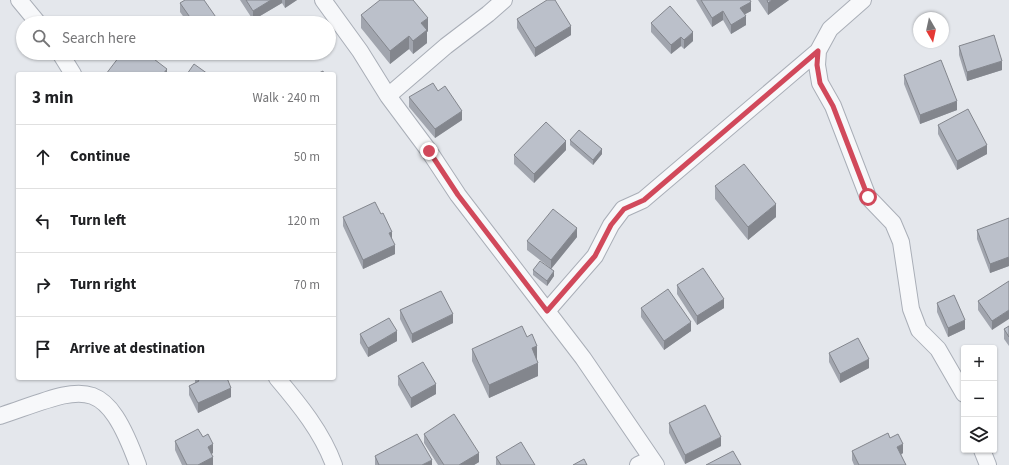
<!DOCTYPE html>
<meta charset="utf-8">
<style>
:root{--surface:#fff;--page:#f6f6f6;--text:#202124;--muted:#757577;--line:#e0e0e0}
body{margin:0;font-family:"Source Sans 3",sans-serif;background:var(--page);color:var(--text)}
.controls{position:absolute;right:12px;bottom:12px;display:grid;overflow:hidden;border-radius:4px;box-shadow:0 1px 3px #0004}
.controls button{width:36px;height:36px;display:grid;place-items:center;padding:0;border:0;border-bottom:1px solid var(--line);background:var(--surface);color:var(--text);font:20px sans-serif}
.compass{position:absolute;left:913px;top:12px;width:36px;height:36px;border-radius:50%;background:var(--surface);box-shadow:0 1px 3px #0004;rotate:171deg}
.stop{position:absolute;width:12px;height:12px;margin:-9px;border:3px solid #d1495b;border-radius:50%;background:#fff}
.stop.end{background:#d1495b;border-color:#fff;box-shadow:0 1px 4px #0008}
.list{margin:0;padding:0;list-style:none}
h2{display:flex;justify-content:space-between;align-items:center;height:52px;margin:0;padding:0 16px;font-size:17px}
h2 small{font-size:13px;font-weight:400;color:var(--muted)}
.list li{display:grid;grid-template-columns:26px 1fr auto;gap:12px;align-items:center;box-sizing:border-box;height:64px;padding:0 16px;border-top:1px solid var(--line)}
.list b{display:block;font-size:15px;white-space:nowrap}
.list em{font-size:13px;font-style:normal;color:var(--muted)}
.icon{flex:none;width:22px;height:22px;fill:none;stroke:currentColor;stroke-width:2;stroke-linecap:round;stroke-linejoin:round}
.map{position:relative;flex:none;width:1009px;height:465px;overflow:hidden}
.search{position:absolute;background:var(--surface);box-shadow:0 1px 3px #0004;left:16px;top:16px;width:320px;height:44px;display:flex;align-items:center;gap:10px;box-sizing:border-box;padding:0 14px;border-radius:22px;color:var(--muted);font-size:15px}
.panel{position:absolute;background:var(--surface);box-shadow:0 1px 3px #0004;left:16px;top:72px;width:320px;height:308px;border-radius:4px}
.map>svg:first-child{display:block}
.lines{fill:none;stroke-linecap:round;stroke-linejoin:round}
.street-casing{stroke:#a9aeb7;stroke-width:18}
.street{stroke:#f7f8fa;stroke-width:16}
.wall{fill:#a1a5ae}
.shaded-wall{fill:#83868d}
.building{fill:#bbc0ca;stroke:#83868d}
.route{stroke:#d1495b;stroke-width:5}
</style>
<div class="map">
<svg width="1009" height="465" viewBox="0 0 1009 465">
<rect width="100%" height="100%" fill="#e4e7ec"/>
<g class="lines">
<g class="street-casing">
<path id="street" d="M19,0L38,23
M323,0L360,51L388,96L429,151L458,195L583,358L656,465
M863,0L830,29L818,51L817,65L820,83L833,106L868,197L893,223L901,242L911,309L919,330L938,349L964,394
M60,53L73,74
M388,96L446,46L488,14L504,0
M547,311L595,256L611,225L623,209L643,200L818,51
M277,378C299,404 322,432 334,465
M0,416C83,388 103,370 138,465
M982,450L988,465
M638,465L651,459"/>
</g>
<use href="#street" class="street"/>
</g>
<path class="wall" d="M240,0H297L285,8L282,3L253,20Z
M696,0H750L751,11L745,14L746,25L731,34L723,20L712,27Z
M758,0H789L768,15Z
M180,3L220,23H188L180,12Z
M361,15L428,31L427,32V43L413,54L409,49L390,64L361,28Z
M517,19L571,35L535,57L517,28Z
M651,23L693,41L684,49L681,46L671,54L651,32Z
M959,46L1002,70L967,81L959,55Z
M904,75L957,110L920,124L904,84Z
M438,91L462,120L435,138L409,107V97Z
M938,125L987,154L957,170L938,134Z
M570,140L602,154L593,165L570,145Z
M566,150L534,183L514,164V155Z
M715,186L776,217L748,240L715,199Z
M343,217L392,241L395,254L363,269L343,226Z
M1009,218V266L990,273L977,239V230Z
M577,237L551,269L554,276L547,286L533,275V270L549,267L527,250V241Z
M1009,281L992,330L978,310V301Z
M677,285L724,308L697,325L677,294Z
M937,303L965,329L948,337L937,312Z
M641,308L691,331L664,350L641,317Z
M400,310L453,323L412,343L400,319Z
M1009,326V346L1004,339V329Z
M360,334L397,341L368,357L360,343Z
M527,337L537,359H536L538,376L489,398L472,361V349Z
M829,353L869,368L840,383L829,362Z
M398,376L436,394L411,408L398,385Z
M195,378H227L231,397L198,413L189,395V386L195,383Z
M669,423L721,446L685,464L669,433Z
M424,434L479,462L474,465H438L424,443Z
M203,437L213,453L211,454L213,465H182L175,450V441Z
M890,438L903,453L901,455L906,465H854L852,460V451Z
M375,456L432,465H375Z
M496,457L535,465H496Z"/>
<path class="shaded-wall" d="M271,0H282V3L253,20V11Z
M285,0H297L285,8Z
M772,0H789L768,15V3Z
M751,2V11L740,17V8Z
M723,11V20L712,27V18Z
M746,16V25L731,34V25Z
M428,18V31L427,32V43L413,54V41L421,23Z
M571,26V35L535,57V48Z
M693,32V41L684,49V40Z
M409,36V49L390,64V51Z
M681,37V46L671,54V45Z
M1002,61V70L967,81V72Z
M167,69V74H163Z
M957,101V110L920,124V115Z
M462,111V120L435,138V129Z
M566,141V150L534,183V174Z
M987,145V154L957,170V161Z
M602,149V154L593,165V160Z
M776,204V217L748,240V227Z
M577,228V237L551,269V260Z
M392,232V241L389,233Z
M395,245V254L363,269V260Z
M1009,257V266L990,273V264Z
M554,271V276L547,286V281Z
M724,299V308L697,325V316Z
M1009,310V319L992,330V321Z
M453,314V323L412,343V334Z
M965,320V329L948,337V328Z
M691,322V331L664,350V341Z
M397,331V341L368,357V348Z
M537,346V359L532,361V348Z
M869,359V368L840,383V374Z
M538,363V376L489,398V385Z
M436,384V394L411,408V398Z
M231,388V397L198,413V403Z
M721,437V446L685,464V455Z
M213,444V453L208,456V447Z
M903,444V453L897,456V447Z
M479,453V462L474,465H459Z
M213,457V465H198Z
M432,460V465H422Z"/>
<path class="building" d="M185,0H204L220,23H194L180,3Z
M246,0H271L253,11Z
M380,0H413L428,18L421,23L427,30L413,41L409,36L390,51L361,15Z
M547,0H555L571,26L535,48L517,19Z
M701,0H750L751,2L740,8L746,16L731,25L723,11L712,18Z
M767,0H772L768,3Z
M670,6L693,32L684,40L681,37L671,45L651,23Z
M994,35L1002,61L967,72L959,46Z
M122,53H146L167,69L163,74H106Z
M941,60L957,101L920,115L904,75Z
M194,64L208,74H187Z
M323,71L324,74H317Z
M433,83L438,91L445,86L462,111L435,129L409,97Z
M968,109L987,145L957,161L938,125Z
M546,122L566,141L534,174L514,155Z
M579,130L602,149L593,160L570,140Z
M744,164L776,204L748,227L715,186Z
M375,202L381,214L383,213L392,232L389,233L395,245L363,260L343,217Z
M553,209L577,228L551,260L527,241Z
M1009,218V257L990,264L977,230Z
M540,261L554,271L547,281L533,270Z
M703,268L724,299L697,316L677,285Z
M1009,281V310L992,321L978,301Z
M668,289L691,322L664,341L641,308Z
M441,291L453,314L412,334L400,310Z
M954,295L965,320L948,328L937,303Z
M389,318L397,331L368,348L360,334Z
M522,326L527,337L532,334L537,346L532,348L538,363L489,385L472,349Z
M1009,326V337L1004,329Z
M858,338L869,359L840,374L829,353Z
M423,362L436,384L411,398L398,376Z
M197,378H227L231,388L198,403L189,386L199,381Z
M705,405L721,437L685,455L669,423Z
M454,414L479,453L459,465H444L424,434Z
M198,429L203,437L208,434L213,444L208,447L213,457L198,465H187L175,441Z
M888,433L890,438L898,434L903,444L897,447L906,465H859L852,451Z
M417,434L432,460L422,465H379L375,456Z
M521,442L535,465H501L496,457Z
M733,451L741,465H706Z
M584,459L587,465H573Z"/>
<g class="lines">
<path class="route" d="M429,151L458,195L547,311L595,256L611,225L624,209L644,200L818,51L817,65L820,83L833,106L868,197"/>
</g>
</svg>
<div class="controls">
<button>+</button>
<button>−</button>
<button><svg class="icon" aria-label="layers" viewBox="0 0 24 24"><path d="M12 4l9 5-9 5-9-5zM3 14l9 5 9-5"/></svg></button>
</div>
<svg class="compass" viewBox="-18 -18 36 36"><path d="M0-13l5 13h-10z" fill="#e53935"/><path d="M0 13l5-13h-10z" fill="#757577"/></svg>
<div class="stop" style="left:868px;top:197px"></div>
<div class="stop end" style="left:429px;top:151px"></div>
<div class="search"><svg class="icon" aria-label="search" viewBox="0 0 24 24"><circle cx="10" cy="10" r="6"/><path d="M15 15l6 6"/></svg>Search here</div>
<section class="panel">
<h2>3 min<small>Walk · 240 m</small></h2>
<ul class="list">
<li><svg class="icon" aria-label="ahead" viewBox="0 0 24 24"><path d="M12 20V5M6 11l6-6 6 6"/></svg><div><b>Continue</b></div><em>50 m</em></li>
<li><svg class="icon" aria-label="left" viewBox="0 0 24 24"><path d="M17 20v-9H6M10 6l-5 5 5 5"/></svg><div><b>Turn left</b></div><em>120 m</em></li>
<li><svg class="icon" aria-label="right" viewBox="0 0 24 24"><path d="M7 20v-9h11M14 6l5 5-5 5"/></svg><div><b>Turn right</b></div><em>70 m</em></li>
<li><svg class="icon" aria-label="arrive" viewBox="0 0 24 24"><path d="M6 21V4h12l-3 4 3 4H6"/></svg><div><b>Arrive at destination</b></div></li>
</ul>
</section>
</div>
